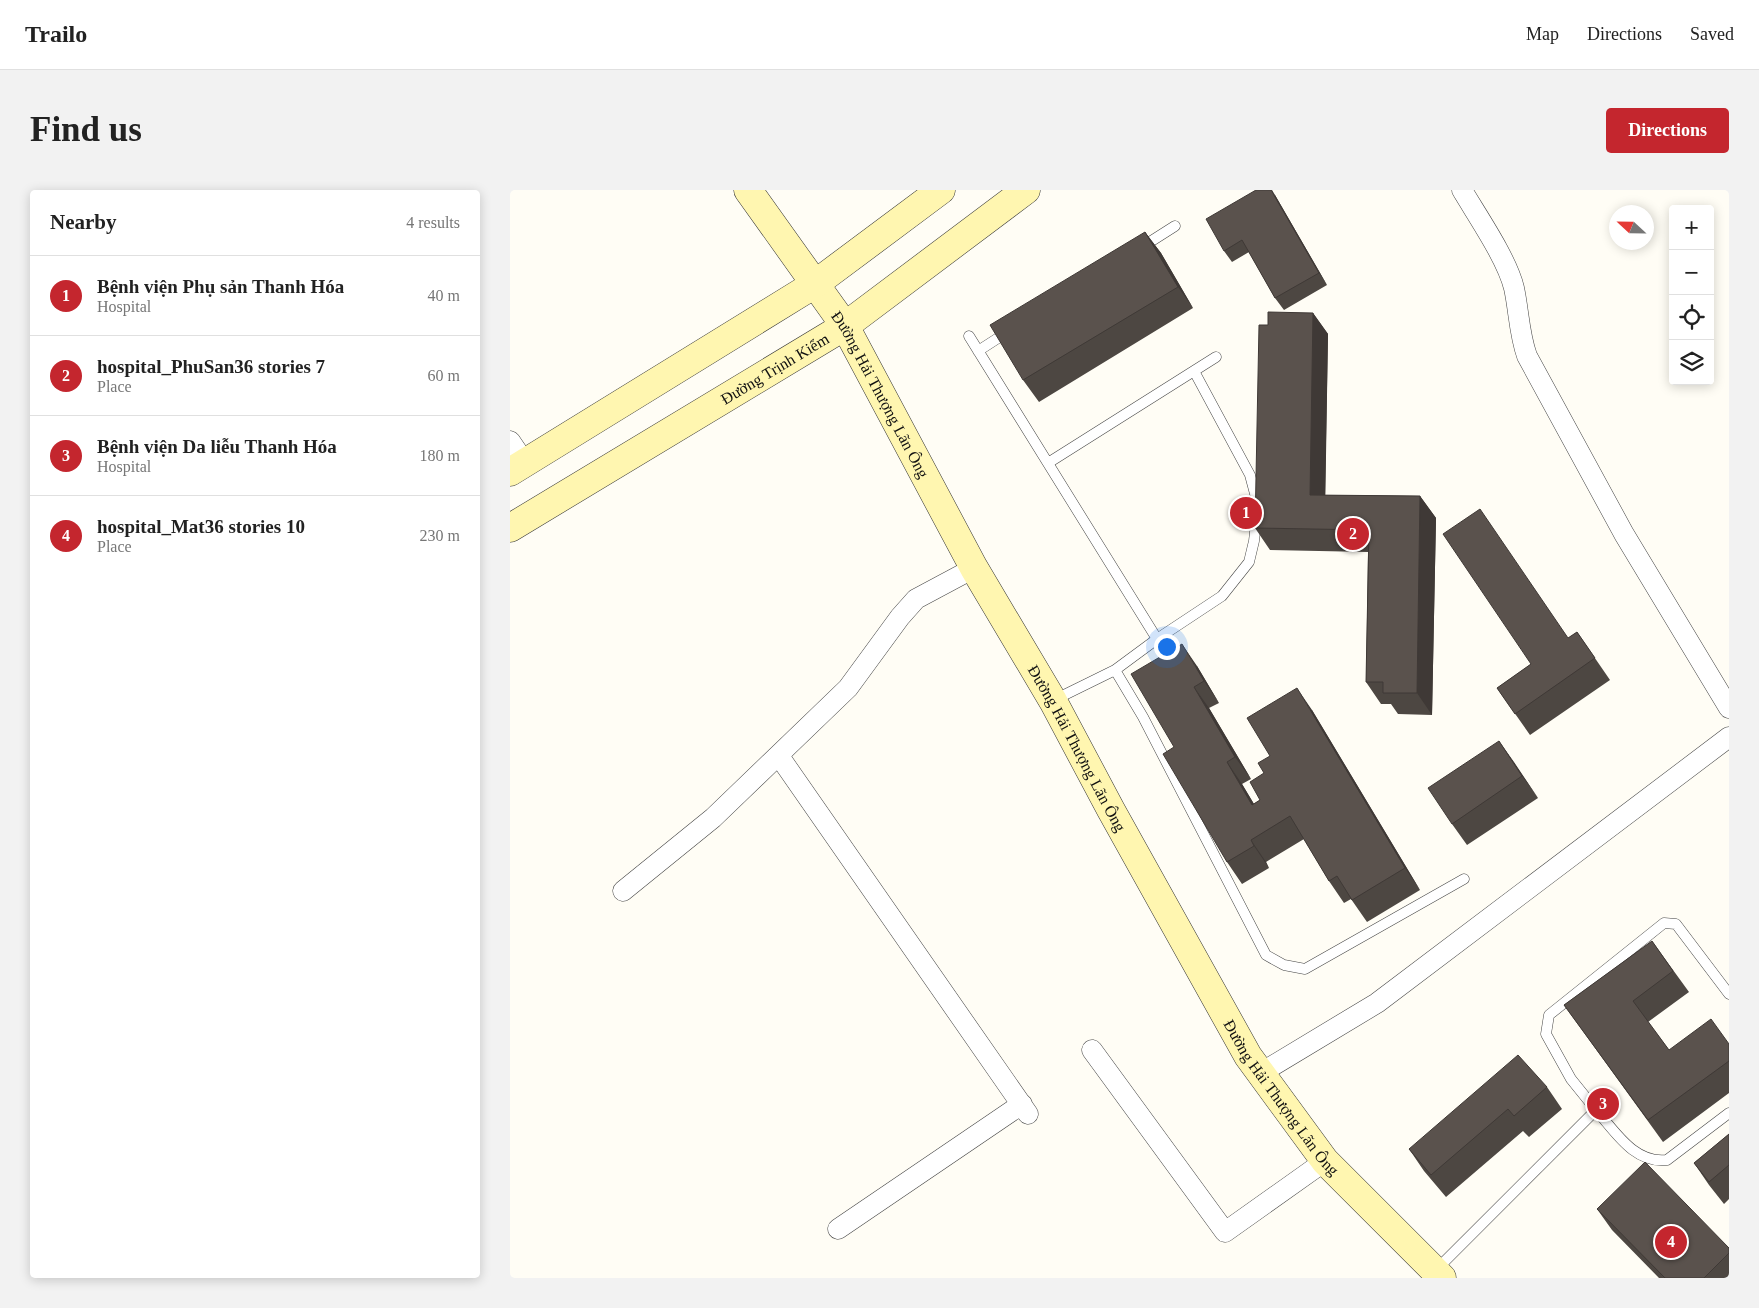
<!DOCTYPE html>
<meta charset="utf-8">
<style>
:root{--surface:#fff;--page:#f2f2f2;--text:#222;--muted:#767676;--line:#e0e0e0;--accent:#c4262e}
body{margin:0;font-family:"Times New Roman",serif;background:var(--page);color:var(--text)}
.controls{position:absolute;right:15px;top:15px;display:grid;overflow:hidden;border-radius:5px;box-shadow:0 2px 12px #0003}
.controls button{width:45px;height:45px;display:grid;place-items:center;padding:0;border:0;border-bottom:1px solid var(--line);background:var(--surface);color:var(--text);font:25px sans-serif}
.compass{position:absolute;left:1099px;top:15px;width:45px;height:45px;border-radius:50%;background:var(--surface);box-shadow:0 2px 12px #0003;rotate:292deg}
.you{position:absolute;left:656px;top:456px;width:18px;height:18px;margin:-12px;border:4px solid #fff;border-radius:50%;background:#1a73e8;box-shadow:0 0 0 8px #1a73e833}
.badge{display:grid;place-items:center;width:32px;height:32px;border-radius:50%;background:var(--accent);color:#fff;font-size:16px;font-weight:700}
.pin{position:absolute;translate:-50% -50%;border:2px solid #fff;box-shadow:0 1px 5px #0006}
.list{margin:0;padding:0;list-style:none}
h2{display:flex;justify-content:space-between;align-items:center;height:65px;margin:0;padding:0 20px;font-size:21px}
h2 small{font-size:16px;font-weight:400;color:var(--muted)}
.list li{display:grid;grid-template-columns:32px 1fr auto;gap:15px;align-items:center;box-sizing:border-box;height:80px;padding:0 20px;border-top:1px solid var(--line)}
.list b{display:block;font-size:19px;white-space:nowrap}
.list p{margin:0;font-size:16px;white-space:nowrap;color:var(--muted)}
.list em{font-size:16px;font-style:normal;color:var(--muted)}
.icon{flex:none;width:28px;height:28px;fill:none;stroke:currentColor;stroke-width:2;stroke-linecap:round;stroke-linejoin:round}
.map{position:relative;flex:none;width:1219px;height:1088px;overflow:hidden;border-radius:5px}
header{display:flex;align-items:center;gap:30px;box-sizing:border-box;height:70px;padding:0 25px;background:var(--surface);border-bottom:1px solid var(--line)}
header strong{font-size:24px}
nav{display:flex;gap:28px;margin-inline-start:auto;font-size:18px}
.intro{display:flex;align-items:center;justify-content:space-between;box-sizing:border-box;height:120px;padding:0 30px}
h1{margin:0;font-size:35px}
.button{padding:12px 22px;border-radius:5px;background:var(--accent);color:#fff;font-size:18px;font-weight:700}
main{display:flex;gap:30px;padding:0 30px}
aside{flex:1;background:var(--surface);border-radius:5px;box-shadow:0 2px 12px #0003}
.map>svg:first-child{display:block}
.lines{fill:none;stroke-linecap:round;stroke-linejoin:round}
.lane-casing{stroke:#444;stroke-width:11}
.street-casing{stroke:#444;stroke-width:21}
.secondary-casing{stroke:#333;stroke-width:29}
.lane{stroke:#fff;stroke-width:10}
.street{stroke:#fff;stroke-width:20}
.secondary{stroke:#fff6b0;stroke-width:28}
.wall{fill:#4d4742}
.shaded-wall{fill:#3f3936}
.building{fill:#5a524d;stroke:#3f3936}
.labels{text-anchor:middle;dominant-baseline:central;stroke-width:5;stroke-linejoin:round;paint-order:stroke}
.street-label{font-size:16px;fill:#111;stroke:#fff}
</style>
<header>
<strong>Trailo</strong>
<nav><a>Map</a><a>Directions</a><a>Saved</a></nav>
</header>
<div class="intro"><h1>Find us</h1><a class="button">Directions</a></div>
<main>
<aside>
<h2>Nearby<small>4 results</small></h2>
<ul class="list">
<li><span class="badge">1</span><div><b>Bệnh viện Phụ sản Thanh Hóa</b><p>Hospital</p></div><em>40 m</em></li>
<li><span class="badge">2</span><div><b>hospital_PhuSan36 stories 7</b><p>Place</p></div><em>60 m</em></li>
<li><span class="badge">3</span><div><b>Bệnh viện Da liễu Thanh Hóa</b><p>Hospital</p></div><em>180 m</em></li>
<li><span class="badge">4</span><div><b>hospital_Mat36 stories 10</b><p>Place</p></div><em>230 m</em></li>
</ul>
</aside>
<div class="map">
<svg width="1219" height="1088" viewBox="0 0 1219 1088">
<rect width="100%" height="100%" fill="#fffdf5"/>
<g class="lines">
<g class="lane-casing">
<path id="lane" d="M632,57L665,36
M459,146L647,449
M468,161L499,141
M538,273L706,167
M605,480L633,527L756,765L774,775L795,779L954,689
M544,510L605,480L647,449L712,406L739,372L744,351L748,315L740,285L684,181
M1086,920C1105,941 1124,974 1157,970L1219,923
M926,1080L1086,920L1061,889L1036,844L1039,825L1154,733L1166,734L1219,804"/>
</g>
<g class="street-casing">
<path id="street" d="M952,0C968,27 997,69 1004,98C1009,121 1009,144 1017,166L1114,344L1219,518
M0,251L15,273
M269,566L518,924
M113,701L203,628L338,498L390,427L406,409L464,378
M582,860L715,1042L815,971
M749,884L867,813L1219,547
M328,1039L512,914"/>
</g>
<g class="secondary-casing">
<g id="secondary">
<path id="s1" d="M238,0L335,136L464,378L543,511L601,620L738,866L815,971L932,1088"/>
<path d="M0,282L305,94L431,0"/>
<path id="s2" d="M0,338L335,136L516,0"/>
</g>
</g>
<use href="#lane" class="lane"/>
<use href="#street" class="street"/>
<use href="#secondary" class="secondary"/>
</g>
<path class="wall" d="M765,5L817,95L774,120L765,108L739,62L722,72L714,61Z
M635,42L651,63L683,118L529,212L513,190Z
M803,123L818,144L815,305L910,306L926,328L922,525L888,524L881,514H871L856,492L858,362L760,360L745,338Z
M1067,442L1100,490L1020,545L987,498Z
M687,476L709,513L699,518L741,589L732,594L744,614L750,610L754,583L760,566L802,520L910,700L857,732L841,709L834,713L819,691L794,649L756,672L759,678L732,694L717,672L664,557Z
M989,551L1028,608L957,655L942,634Z
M1142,751L1179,802L1138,832L1159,860L1219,854V903L1153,952L1054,815Z
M1037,897L1052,919L1019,947L1013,941L936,1007L914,981L899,959Z
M1219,944V1009L1214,1014L1199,995L1184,973Z
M1087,1019L1219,1058V1088H1149L1102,1040Z"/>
<path class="shaded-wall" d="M761,0H762L765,5L817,95L809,83Z
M635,42L651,63L683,118L668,97Z
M803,123L818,144L815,327L800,305Z
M910,306L926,328L922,525L907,503Z
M672,454L687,476L709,513L694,491Z
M684,497L699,518L741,589L725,567Z
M787,498L802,520L910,700L895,678Z
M989,551L1004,572L1028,608L1012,586Z
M717,572L732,594L757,636L742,615Z
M741,650L756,672L759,678L744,656Z"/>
<path class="building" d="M746,0H761L809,83L765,108L732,50L714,61L696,29Z
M635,42L668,97L513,190L480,135Z
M758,122L803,123L800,305L910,306L907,503H873V492H856L859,340L745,338L749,135H758Z
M970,319L1058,448L1067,442L1085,468L1005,524L987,498L1021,474L933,344Z
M672,454L694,491L684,497L725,567L717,572L742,615L750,610L740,592L754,583L748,573L760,566L737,528L787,498L895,678L842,710L827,686L819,691L780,626L741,650L744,656L717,672L653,564L664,557L621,484Z
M989,551L1012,586L942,634L918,598Z
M1142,751L1163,781L1123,811L1159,860L1201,829L1219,854V871L1138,930L1054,815Z
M1008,865L1037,897L1004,926L998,919L921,985L899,959Z
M1219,944V975L1199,992L1184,973Z
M1135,972L1219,1058V1063L1194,1088H1155L1087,1019Z"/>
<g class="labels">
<g class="street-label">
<text stroke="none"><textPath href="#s2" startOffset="309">Đường Trịnh Kiểm</textPath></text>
<text stroke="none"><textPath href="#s1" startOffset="244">Đường Hải Thượng Lãn Ông</textPath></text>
<text stroke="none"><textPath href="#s1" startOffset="649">Đường Hải Thượng Lãn Ông</textPath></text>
<text stroke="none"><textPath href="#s1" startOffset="1054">Đường Hải Thượng Lãn Ông</textPath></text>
</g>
</g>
</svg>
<div class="controls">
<button>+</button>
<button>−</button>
<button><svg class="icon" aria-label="locate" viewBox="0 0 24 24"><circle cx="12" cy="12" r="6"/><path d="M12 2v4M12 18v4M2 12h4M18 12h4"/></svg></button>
<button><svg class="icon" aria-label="layers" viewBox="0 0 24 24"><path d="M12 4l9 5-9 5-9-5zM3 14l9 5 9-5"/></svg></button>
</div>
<svg class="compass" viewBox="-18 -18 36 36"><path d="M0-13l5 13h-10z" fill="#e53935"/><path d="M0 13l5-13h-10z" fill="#767676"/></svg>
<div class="you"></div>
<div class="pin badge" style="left:736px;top:323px">1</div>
<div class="pin badge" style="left:843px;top:344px">2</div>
<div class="pin badge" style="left:1093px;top:914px">3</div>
<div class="pin badge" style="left:1161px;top:1052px">4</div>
</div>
</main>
